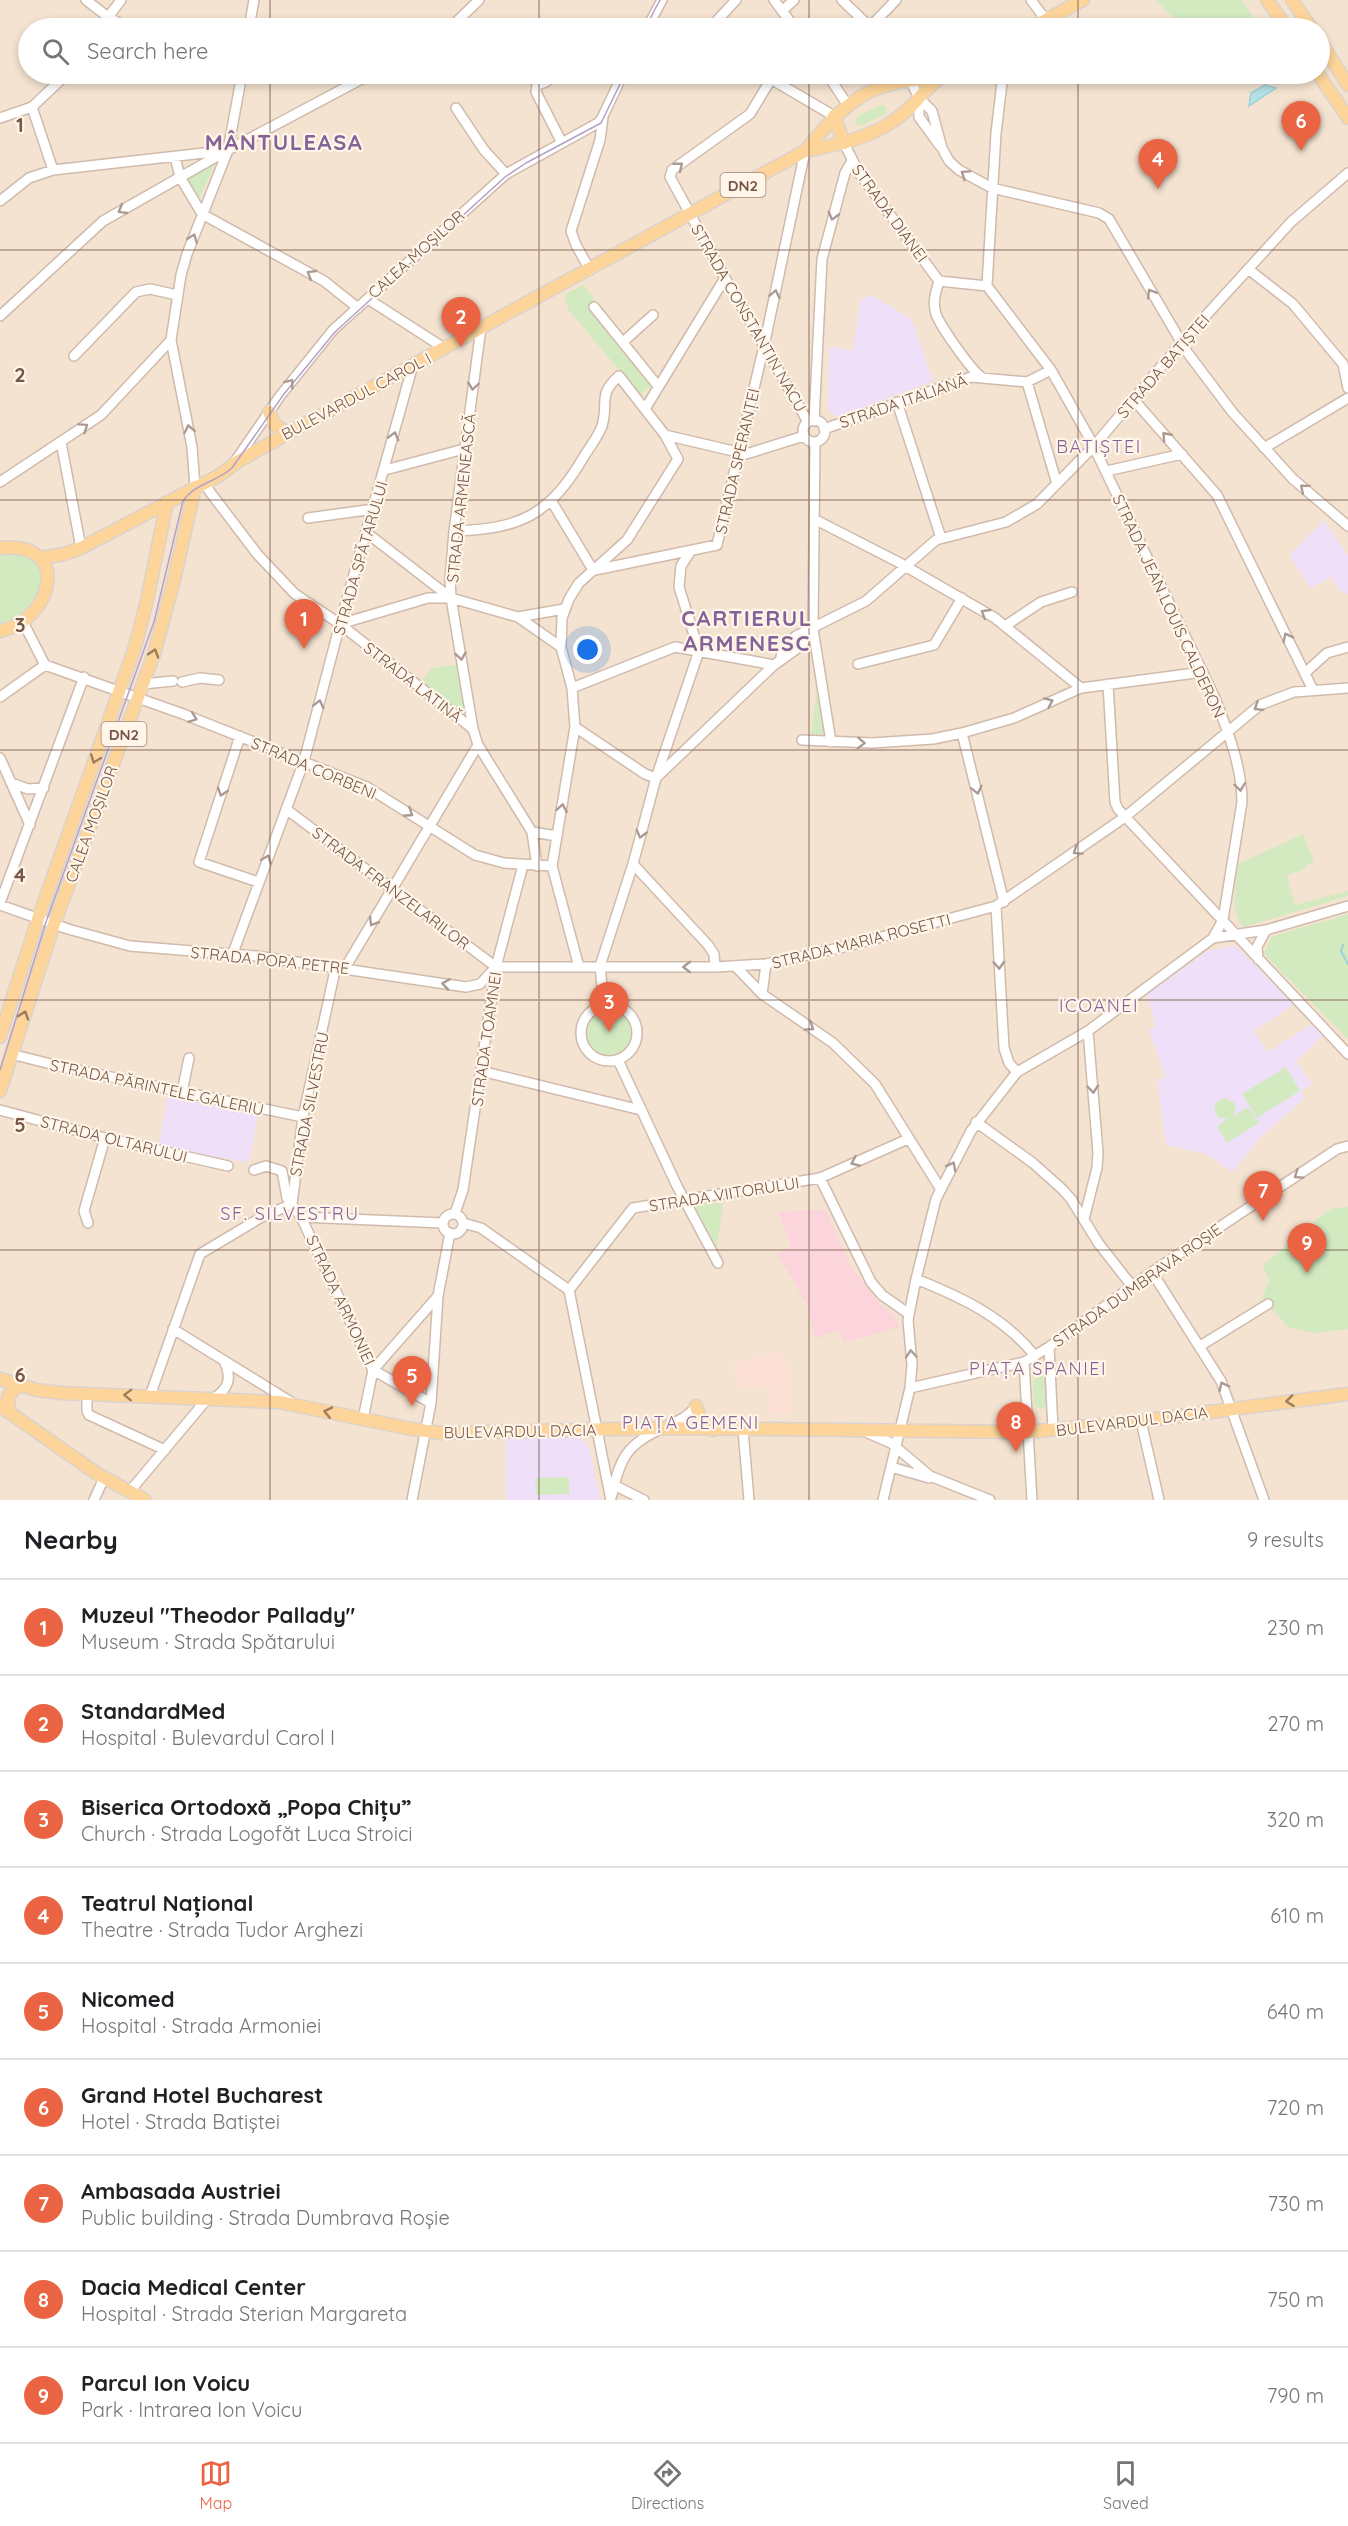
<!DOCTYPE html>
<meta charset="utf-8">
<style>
:root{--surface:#fff;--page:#f2f2f2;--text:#202124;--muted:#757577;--line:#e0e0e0;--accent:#ea6444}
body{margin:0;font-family:Quicksand,sans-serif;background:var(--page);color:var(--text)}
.you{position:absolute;left:588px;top:650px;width:21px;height:21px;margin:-15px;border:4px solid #fff;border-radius:50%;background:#1a73e8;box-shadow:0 0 0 9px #1a73e833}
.badge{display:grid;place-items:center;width:39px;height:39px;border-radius:50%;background:var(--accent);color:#fff;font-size:20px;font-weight:700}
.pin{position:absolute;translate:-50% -50px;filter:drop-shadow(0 2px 3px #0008)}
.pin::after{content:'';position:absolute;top:32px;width:21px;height:18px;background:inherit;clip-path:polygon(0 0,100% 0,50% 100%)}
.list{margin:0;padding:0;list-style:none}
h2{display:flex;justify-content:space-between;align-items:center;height:78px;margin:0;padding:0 24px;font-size:26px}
h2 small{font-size:20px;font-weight:400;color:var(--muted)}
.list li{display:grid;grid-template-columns:39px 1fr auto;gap:18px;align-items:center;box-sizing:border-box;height:96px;padding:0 24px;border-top:2px solid var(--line)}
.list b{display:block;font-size:22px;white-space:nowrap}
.list p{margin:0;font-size:20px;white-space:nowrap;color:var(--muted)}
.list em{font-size:20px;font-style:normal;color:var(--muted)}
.icon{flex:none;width:33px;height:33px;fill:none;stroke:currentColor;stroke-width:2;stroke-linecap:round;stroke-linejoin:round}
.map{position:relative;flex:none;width:1348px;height:1500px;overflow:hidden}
.search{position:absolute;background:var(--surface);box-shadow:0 3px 9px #0003;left:18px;right:18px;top:18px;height:66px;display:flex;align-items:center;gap:15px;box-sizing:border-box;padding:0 21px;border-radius:33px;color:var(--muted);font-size:22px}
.sheet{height:942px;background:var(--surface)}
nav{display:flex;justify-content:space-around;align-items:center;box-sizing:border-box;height:84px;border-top:2px solid var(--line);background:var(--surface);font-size:16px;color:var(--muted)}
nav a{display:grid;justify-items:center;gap:3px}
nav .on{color:var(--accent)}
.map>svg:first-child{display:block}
.residential{fill:#f4e3d0;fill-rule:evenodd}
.commercial{fill:#fde0d5}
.education{fill:#efdff9}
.medical{fill:#fbd5db}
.green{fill:#d3eac0}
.water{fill:#b6e1e6;stroke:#9cd1d8;stroke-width:1.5}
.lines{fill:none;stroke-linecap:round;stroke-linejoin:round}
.stream{stroke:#9cd1d8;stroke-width:2}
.minor-casing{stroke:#d0baac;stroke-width:12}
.major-casing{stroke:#dbd3cf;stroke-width:15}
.minor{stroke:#fff;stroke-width:9}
.major{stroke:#fdd499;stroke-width:12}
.tram{stroke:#b4a1c6;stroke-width:1.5}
.oneway{stroke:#ac9a91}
.oneway2{stroke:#9e7c60}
.grid{fill:none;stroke:#755648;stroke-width:1.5;stroke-opacity:0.55}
.labels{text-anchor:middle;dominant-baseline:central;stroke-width:4.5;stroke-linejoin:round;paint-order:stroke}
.shield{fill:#fff6e9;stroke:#9e8678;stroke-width:1.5}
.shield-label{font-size:15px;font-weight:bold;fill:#755648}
.street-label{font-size:16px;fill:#755648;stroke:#fff6e9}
.neighbourhood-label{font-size:18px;letter-spacing:1.5px;fill:#856399;stroke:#fff6e9}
.district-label{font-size:22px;font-weight:bold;letter-spacing:1.5px;fill:#856399;stroke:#fff6e9}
.grid-label{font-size:20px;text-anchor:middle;font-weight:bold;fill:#755648;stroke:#fff6e9;stroke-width:4.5;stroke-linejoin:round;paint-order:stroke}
</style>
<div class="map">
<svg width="1348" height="1500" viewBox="0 0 1348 1500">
<rect width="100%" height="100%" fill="#fdf1e2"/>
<path class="residential" d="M0,0H1348V1500H0ZM28,28H1320V74H28Z"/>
<path class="commercial" d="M779,1350L786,1360L793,1412L771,1415L768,1389L754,1386L740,1389L732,1364Z"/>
<path class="education" d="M872,295L912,320L933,381L837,417L828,410L829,347L853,350L861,299Z
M1324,520L1348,556V593L1344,595L1330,577L1311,589L1290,555Z
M1236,946L1294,1005L1254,1031L1267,1052L1312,1024L1323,1036L1296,1061L1312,1084L1301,1091L1305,1098L1260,1138L1232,1172L1206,1154L1166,1145L1157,1080L1166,1078L1149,1030L1156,1027L1147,994L1209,950Z
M168,1095L258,1114L250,1158L247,1162L158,1147Z
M577,1436L581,1438L589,1448L600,1500H506V1438Z"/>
<path class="medical" d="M825,1209L852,1268L881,1305L894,1315L899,1327L844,1343L838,1330L815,1339L808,1307L777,1253L791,1245L778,1212Z"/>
<path class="green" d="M1156,0H1242L1261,28H1183Z
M881,105L886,107L885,114L863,125H857L856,119L858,116Z
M216,161L198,202L185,178Z
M583,285L593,296L594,315L652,385L640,395L568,309L565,294Z
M10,553C25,556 34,557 43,571C37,603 31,615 0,627V554Z
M456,665L458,668L464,710L461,713L422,681L432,668Z
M816,696L819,698L824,735L811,734Z
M1303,834L1314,862L1305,866L1306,869L1287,875L1295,905L1348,891V896L1244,927C1228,912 1237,883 1238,864Z
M1348,914V1039L1264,954L1271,937Z
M584 1034a25 25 0 1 1 50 0a25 25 0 1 1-50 0Z
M1286,1067L1300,1091L1257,1118L1242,1094Z
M1224,1098L1234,1102L1236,1109L1233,1116L1248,1107L1259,1123L1227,1143L1217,1126L1228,1119L1219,1118L1214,1110L1216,1103Z
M723,1203L716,1254L691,1204Z
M1348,1207V1329L1314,1333L1288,1327L1262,1298L1269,1280L1263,1265L1327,1211L1333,1208Z
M1040,1375L1046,1380L1047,1405L1041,1409L1034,1405L1033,1380Z
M569,1477V1494L536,1495L535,1478Z"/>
<path class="water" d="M1265,85L1276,88L1249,106L1251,93Z"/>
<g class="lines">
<path class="stream" d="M1343,945L1341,951L1348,964"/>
<g class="minor-casing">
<path id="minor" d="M86,0L108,17L128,28
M774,0L795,28
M842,0L871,28
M1031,0L1046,20
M782,11L794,0
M870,27L896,0
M100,28L121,0
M249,28L254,0
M450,28L479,0
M647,28L662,0
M710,28L736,0
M774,74L750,114L672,170L670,177L725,278L808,422
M827,74L847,104
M907,74L919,98L932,111L942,148L949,161L959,170L992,188L1099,213L1109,219L1187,352L1233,413L1293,479L1348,526
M771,79L834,116
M546,82L537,85L536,92L562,143
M919,98V117L940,146
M32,107L53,170
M456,108L484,150L506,174
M0,118L32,107L67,74
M844,143L859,173L939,281L987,286
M175,157L180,177L202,214L324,281L358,308
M0,201L29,178L53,170L222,151
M1248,269L1293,304L1343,364L1348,388
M590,270L576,245L571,231L600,140L603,117
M939,281C936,291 932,303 936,314C940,326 970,368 980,376
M987,286L996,133L1003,74
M368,299L444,348
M594,307L658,386
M0,316L103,221L228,150L371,74
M481,328L454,531L450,580L451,598L473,729L478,745L532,832L537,866
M623,342L653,315
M74,356L136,292L150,289L177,295
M1027,382L1057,484
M1134,400L1217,495L1313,690
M897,402L941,538
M645,409L725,278
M803 431a11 11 0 1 1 22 0a11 11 0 1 1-22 0Z
M814,421L822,259L845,173L852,161
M824,429L971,377L1027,382L1051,370
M665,435L746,454L804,436
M61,442L81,548
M815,442L813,629L831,742
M1264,448L1348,398
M234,463L280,396L333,330L506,174L598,123L602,118L623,74
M385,470L464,449
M1107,471L1182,454
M0,482L101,415L171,340
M204,482L210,492L258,555L295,594L340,624L473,729
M195,487L192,447L171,340L181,275L187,254L228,150L242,74
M552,502L593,570
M308,518L374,509
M814,519L898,562L995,618L1081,688
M454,531C520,529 550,515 583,458C589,448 598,437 602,426C609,403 597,395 619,376L665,435L678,459L627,540L579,583L569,599L562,618L561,647L572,688L575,727L552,866L579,967
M367,533L451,598
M595,570L717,545L764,346L805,151
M518,617L564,609
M23,622L45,665L183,714L367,787L475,855L504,863L552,866
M340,624L428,598H451L518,617L561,647
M1005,626L1041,602L1072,592
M780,661L784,645L796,636L866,601L936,540L1006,522L1037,504L1094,446L1181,343L1291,222L1348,173
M858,664L934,645L962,598
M1305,673L1327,653L1348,647
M182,682L200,678L219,680
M143,684L173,681
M1108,684L1115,802L1118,809L1348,1054
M572,688L675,647L774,665
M0,697L45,665
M575,727L645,774L656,778
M962,733L1004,902
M240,736L199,862L258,882
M802,740L872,743L933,739L962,733L1014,718L1081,688L1203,672
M0,758L30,825
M658,776L774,665L802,645L813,629
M12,783L28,789L44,788
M286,809L496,967
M532,832L557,836
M633,864L708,945L714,954L715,967
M0,903L84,677
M0,905L68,929L130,946L256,956L466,987L480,984L496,967
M996,906L1004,1048L1009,1063L1017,1072
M1213,938L1266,930L1348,906
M233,953L304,761L340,624L413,365
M1258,959L1257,947L1266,930
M735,966L762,994L833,1043L875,1084L940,1188
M496,967H715L766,964L848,946L996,906L1125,817L1260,705L1294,692L1348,688
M345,968L478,745
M762,994L766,964
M581 1033a28 28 0 1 1 56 0a28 28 0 1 1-56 0Z
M604,1006L600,966L633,864L656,778L699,651L679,587L681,566L690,552
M11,1054L63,1067L303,1117
M618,1060L677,1186L718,1263
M481,1071L641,1110
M182,1092L189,1058
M0,1110L105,1138L228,1166
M976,1122L1033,1163L1062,1189L1071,1199L1099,1244L1132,1286
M254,1170L266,1166L282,1171L287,1198L301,1217L373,1370L431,1403
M820,1178L871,1282L882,1295L909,1314
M292,1204L303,1117L336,966
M455,1213L463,1190L496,967L523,865
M443 1224a10 10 0 1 1 20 0a10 10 0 1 1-20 0Z
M301,1217L443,1223
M1084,1219L1097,1168L1098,1153L1088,1031
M88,1223L84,1211L105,1138
M463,1223L481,1228L569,1290
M1152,1272L1221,1381L1264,1500
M916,1279C961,1297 1004,1317 1035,1356
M173,1329L291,1402
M1200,1346L1268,1304
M1049,1347L1053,1430
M1024,1362L1032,1500
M910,1388L1024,1362L1049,1347L1152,1272L1337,1149L1348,1146
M87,1394V1411L89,1415L165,1450
M150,1396L200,1254L260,1218L292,1204
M214,1398C228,1389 232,1379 225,1363
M363,1419L373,1370L438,1296
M1141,1421L1159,1500
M743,1430L749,1500
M868,1433L891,1443L930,1476L990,1500
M891,1467L929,1478
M614,1485L644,1500
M130,1491L208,1398
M612,1495C621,1452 630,1443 669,1425C680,1420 689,1416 696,1406
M94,1500L104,1478
M412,1500L431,1403L438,1296L450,1233
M611,1500L569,1290L633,1208L820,1178L908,1139
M883,1500L910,1388L912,1365L908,1320L916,1279L936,1199L971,1131L1017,1072L1088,1031L1213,938L1223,920L1242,802C1242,766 1227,729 1214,696L1090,439L1051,370L987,286"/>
</g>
<g class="major-casing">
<path id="major" d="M1267,0L1287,28
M1292,0L1311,28
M1031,28L1083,0
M1320,41L1348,85
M1318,74L1348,118
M834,116L844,143
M805,151C846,102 869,79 936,79
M269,412L275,425L287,433
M0,548C72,540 54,620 0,631
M41,558L64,554L81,548L220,475L237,462L290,432L805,151C841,144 877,137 905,112C920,99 929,83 946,74
M0,1037L38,919L135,647L147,600L167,502
M0,1091L54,924L154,654L173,584L195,487
M0,1379L37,1390L61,1393L279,1402L412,1429L441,1433L662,1428L1028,1432L1141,1421L1348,1394
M0,1406L96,1473L145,1500
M696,1406L701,1420L713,1430
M9,1412L8,1396L19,1385"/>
</g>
<use href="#minor" class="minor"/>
<use href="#major" class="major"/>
<path class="tram" d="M645,28L660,0
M0,1070L46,922L154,622L183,501C195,483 217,482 232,468L284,394L335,332L505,177L526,163L601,123L625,74"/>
</g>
<defs><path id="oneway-chevron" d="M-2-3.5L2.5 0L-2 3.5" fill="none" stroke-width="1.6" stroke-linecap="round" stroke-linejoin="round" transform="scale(1.5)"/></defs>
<g class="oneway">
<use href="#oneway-chevron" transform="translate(679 166) rotate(-38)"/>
<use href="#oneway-chevron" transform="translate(965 174) rotate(-146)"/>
<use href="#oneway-chevron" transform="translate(122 210) rotate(150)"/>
<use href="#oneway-chevron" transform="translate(833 216) rotate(105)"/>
<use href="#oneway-chevron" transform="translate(193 238) rotate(-69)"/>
<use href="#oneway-chevron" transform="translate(311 274) rotate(-149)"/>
<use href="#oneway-chevron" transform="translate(1151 293) rotate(-121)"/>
<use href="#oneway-chevron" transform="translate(775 294) rotate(-78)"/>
<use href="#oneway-chevron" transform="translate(290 383) rotate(-52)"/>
<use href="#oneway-chevron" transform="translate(473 386) rotate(98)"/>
<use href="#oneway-chevron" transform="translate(84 427) rotate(-34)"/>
<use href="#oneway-chevron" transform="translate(189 429) rotate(-101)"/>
<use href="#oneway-chevron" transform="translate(394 436) rotate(-75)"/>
<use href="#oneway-chevron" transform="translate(1166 436) rotate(-132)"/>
<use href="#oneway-chevron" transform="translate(1304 488) rotate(-140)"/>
<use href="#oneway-chevron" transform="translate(985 613) rotate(-149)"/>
<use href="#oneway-chevron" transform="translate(1287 637) rotate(-116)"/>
<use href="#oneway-chevron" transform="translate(461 656) rotate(81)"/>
<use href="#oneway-chevron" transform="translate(1049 702) rotate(-24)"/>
<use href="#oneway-chevron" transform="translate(319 704) rotate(-76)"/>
<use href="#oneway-chevron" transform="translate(1258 707) rotate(148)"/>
<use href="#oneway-chevron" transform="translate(193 718) rotate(21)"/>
<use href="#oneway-chevron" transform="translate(861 743) rotate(2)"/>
<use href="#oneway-chevron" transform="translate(1240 787) rotate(82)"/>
<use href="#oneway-chevron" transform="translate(977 790) rotate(76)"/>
<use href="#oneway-chevron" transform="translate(222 792) rotate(108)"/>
<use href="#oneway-chevron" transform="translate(562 808) rotate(-80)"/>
<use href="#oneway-chevron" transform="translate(409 813) rotate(33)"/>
<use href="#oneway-chevron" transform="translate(641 834) rotate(105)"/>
<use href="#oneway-chevron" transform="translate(1077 851) rotate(145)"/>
<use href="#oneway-chevron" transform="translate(267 859) rotate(-69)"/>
<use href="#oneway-chevron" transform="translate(373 922) rotate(121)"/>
<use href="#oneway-chevron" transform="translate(999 965) rotate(87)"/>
<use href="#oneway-chevron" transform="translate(687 967) rotate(-180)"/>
<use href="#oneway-chevron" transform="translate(446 984) rotate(-171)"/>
<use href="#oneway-chevron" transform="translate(810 1027) rotate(34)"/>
<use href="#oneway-chevron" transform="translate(1093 1089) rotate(85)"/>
<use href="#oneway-chevron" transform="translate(855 1162) rotate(156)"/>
<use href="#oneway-chevron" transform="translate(952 1166) rotate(-62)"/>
<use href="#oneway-chevron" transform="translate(1298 1175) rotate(146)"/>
<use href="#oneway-chevron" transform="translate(911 1354) rotate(-95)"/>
<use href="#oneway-chevron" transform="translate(1223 1386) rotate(-116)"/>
</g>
<g class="oneway2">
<use href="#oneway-chevron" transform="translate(154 653) rotate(-72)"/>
<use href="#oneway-chevron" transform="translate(95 759) rotate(110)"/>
<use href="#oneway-chevron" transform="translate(24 1015) rotate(-72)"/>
<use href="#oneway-chevron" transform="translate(128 1395) rotate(-178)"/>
<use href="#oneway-chevron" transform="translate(1290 1401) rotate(173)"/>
<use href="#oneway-chevron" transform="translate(328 1412) rotate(-167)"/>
</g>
<path class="grid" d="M270,0V28M539,0V28M809,0V28M1078,0V28M270,74V1500M539,74V1500M809,74V1500M1078,74V1500M0,250H1348M0,500H1348M0,750H1348M0,1000H1348M0,1250H1348"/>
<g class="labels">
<g class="shield">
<rect x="720.5" y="173" width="45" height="24" rx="4.5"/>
<rect x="101.5" y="722" width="45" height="24" rx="4.5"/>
</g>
<g class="shield-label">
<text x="743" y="185">DN2</text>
<text x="124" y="734">DN2</text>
</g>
<g class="street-label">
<text transform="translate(890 213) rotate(54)">STRADA DIANEI</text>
<text transform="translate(416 254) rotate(-42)">CALEA MOȘILOR</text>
<text transform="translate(749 318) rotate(60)">STRADA CONSTANTIN NACU</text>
<text transform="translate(1163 366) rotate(-49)">STRADA BATIȘTEI</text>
<text transform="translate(356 396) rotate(-28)">BULEVARDUL CAROL I</text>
<text transform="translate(903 401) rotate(-19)">STRADA ITALIANĂ</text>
<text transform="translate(737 461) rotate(-77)">STRADA SPERANȚEI</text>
<text transform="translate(461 498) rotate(-84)">STRADA ARMENEASCĂ</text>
<text transform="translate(360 558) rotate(-74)">STRADA SPĂTARULUI</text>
<text transform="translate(1169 606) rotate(65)">STRADA JEAN LOUIS CALDERON</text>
<text transform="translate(413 682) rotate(38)">STRADA LATINĂ</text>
<text transform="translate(314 768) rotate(23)">STRADA CORBENI</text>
<text transform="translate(91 824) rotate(-70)">CALEA MOȘILOR</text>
<text transform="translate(391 888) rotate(37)">STRADA FRANZELARILOR</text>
<text transform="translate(861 941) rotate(-14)">STRADA MARIA ROSETTI</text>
<text transform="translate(270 960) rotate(6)">STRADA POPA PETRE</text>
<text transform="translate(486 1039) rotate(-82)">STRADA TOAMNEI</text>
<text transform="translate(157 1087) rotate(12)">STRADA PĂRINTELE GALERIU</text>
<text transform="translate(309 1104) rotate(-79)">STRADA SILVESTRU</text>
<text transform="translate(114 1139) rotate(14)">STRADA OLTARULUI</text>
<text transform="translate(724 1194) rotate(-9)">STRADA VIITORULUI</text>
<text transform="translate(1137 1285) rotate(-35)">STRADA DUMBRAVA ROȘIE</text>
<text transform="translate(341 1300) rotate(65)">STRADA ARMONIEI</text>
<text transform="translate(1132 1421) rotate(-7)">BULEVARDUL DACIA</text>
<text transform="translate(520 1431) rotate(-1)">BULEVARDUL DACIA</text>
</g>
<g class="neighbourhood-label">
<text x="1099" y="446">BATIȘTEI</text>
<text x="1099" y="1005">ICOANEI</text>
<text x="290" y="1213">SF. SILVESTRU</text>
<text x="1038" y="1368">PIAȚA SPANIEI</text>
<text x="691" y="1422">PIAȚA GEMENI</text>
</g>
<g class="district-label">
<text x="284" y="142">MÂNTULEASA</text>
<text x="747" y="618">CARTIERUL<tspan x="747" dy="25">ARMENESC</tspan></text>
</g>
</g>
<g class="grid-label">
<text x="20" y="132">1</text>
<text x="20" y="382">2</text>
<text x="20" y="632">3</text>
<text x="20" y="882">4</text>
<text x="20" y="1132">5</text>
<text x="20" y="1382">6</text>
</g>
</svg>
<div class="you"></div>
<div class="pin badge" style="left:304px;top:649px">1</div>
<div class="pin badge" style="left:461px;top:347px">2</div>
<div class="pin badge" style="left:609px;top:1032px">3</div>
<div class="pin badge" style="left:1158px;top:189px">4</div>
<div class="pin badge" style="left:412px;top:1406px">5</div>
<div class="pin badge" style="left:1301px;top:151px">6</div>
<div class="pin badge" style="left:1263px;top:1221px">7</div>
<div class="pin badge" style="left:1016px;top:1452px">8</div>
<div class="pin badge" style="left:1307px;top:1273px">9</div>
<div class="search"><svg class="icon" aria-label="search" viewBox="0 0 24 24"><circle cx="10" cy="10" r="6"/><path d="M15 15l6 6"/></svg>Search here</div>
</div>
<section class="sheet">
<h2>Nearby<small>9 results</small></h2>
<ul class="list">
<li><span class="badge">1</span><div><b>Muzeul &quot;Theodor Pallady&quot;</b><p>Museum · Strada Spătarului</p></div><em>230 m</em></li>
<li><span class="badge">2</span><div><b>StandardMed</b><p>Hospital · Bulevardul Carol I</p></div><em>270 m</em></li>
<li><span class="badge">3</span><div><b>Biserica Ortodoxă „Popa Chițu”</b><p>Church · Strada Logofăt Luca Stroici</p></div><em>320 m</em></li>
<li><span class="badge">4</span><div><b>Teatrul Național</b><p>Theatre · Strada Tudor Arghezi</p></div><em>610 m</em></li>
<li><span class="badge">5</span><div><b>Nicomed</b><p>Hospital · Strada Armoniei</p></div><em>640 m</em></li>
<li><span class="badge">6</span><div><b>Grand Hotel Bucharest</b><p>Hotel · Strada Batiștei</p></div><em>720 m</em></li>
<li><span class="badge">7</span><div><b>Ambasada Austriei</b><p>Public building · Strada Dumbrava Roșie</p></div><em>730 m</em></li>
<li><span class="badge">8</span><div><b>Dacia Medical Center</b><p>Hospital · Strada Sterian Margareta</p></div><em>750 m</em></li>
<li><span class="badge">9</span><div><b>Parcul Ion Voicu</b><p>Park · Intrarea Ion Voicu</p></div><em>790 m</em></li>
</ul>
</section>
<nav>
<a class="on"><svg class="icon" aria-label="map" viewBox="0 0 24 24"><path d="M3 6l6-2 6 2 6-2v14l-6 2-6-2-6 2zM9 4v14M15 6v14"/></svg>Map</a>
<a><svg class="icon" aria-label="directions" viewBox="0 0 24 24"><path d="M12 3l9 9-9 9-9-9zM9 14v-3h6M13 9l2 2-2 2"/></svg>Directions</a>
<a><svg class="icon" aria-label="saved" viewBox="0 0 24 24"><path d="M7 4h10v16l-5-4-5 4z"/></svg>Saved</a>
</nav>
